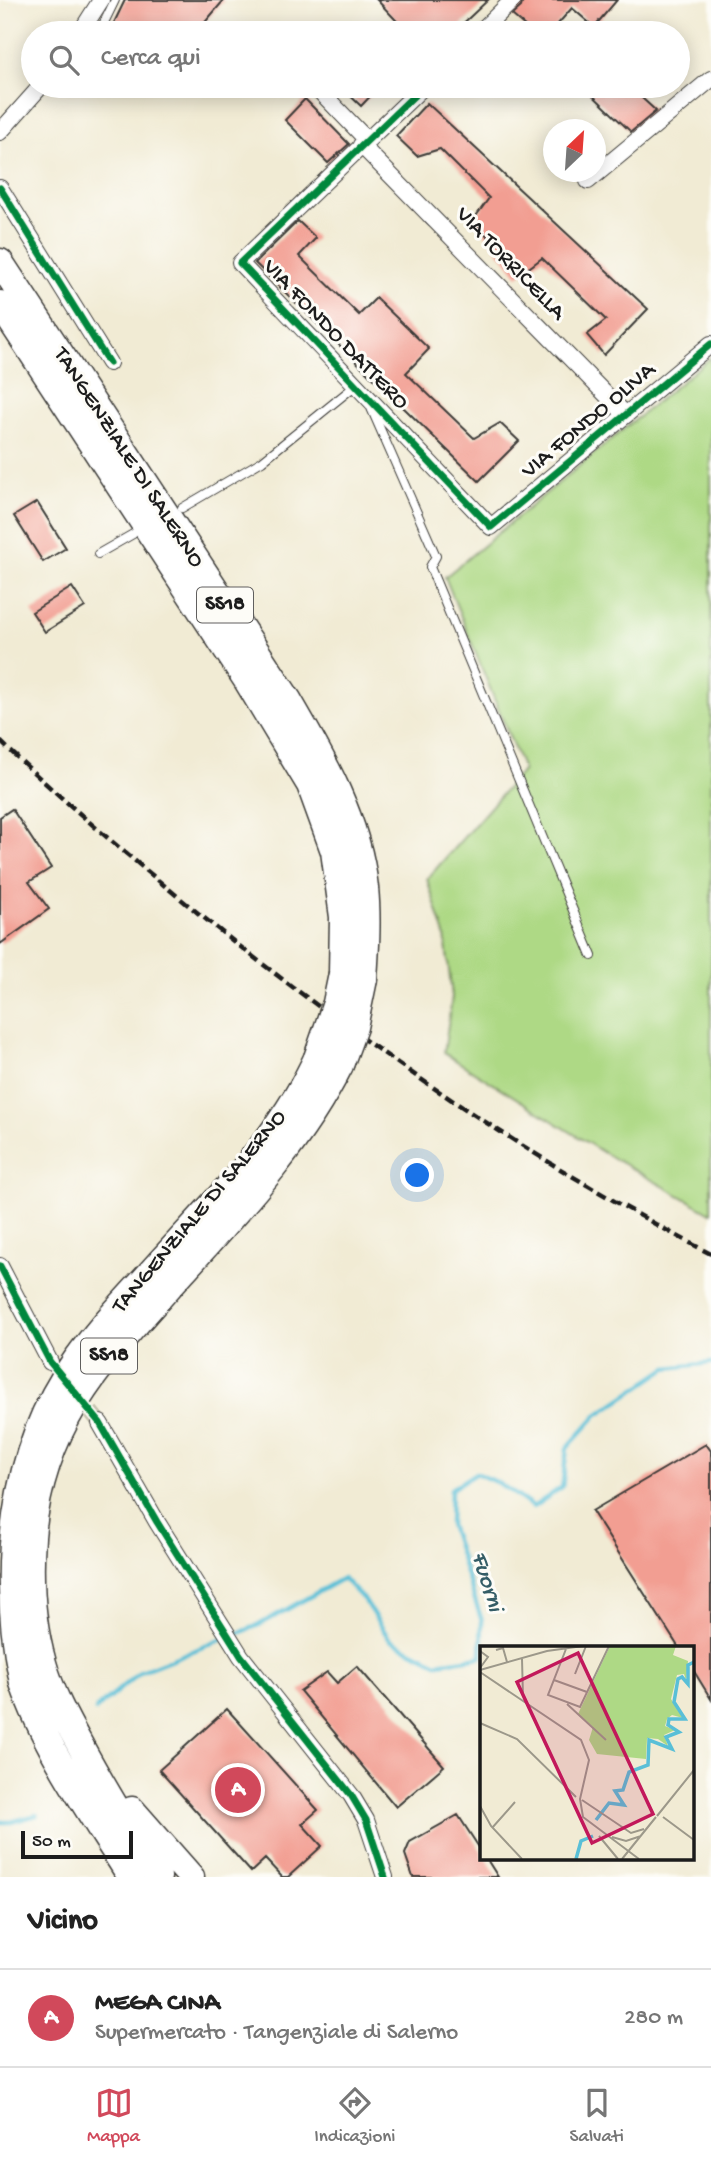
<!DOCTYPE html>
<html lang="it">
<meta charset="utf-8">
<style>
:root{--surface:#fff;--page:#f2f2f2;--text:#222;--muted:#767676;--line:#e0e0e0;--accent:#d1495b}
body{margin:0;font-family:"Gochi Hand",sans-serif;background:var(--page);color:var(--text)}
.compass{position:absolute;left:543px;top:119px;width:63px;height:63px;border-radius:50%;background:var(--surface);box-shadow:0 4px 18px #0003;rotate:25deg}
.scale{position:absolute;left:21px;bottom:18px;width:112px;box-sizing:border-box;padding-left:7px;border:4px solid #1c1c1c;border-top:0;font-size:19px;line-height:24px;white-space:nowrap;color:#1c1c1c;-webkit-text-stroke:5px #fdfcf7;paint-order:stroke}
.you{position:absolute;left:418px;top:1176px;width:24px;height:24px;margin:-18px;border:5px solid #fff;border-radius:50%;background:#1a73e8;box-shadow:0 0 0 10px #1a73e833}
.badge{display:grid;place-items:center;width:46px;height:46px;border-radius:50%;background:var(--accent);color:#fff;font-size:23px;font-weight:700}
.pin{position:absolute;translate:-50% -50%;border:4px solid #fff;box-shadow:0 2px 7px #0006}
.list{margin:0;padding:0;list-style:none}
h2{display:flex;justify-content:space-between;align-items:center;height:91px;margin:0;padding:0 28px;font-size:30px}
h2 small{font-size:23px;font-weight:400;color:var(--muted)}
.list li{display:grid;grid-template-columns:46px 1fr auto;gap:21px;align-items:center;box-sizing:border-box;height:98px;padding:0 28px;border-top:2px solid var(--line)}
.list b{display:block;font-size:26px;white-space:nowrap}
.list p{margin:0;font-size:23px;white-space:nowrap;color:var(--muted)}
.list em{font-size:23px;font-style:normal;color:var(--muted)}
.icon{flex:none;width:38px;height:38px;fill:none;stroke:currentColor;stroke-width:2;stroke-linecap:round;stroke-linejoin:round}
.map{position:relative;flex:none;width:711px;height:1877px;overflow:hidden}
.search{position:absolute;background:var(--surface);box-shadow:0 4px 18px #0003;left:21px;right:21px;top:21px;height:77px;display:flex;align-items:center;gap:18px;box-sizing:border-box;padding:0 24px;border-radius:38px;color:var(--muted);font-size:26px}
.sheet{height:189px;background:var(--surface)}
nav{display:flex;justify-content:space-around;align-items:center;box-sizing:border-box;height:98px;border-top:2px solid var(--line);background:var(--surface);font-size:19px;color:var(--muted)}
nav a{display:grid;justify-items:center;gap:4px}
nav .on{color:var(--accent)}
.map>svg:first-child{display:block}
.green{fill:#aed985;stroke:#657a50;stroke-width:2}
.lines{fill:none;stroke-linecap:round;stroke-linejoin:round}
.stream{stroke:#59bfd7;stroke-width:4.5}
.building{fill:#f29e92}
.minor-tunnel{stroke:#c6c2af;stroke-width:16;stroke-dasharray:16 8;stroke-linecap:butt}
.service-casing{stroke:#3c3b38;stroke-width:10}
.minor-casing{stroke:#3c3b38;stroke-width:18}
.trunk-casing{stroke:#3c3b38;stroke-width:29}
.service{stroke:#fff;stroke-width:8}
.minor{stroke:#fff;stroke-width:16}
.trunk{stroke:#fff;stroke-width:26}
.rail{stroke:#1c1c1c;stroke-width:4.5;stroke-dasharray:10 5;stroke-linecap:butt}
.trunk-bridge-casing{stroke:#3c3b38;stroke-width:29;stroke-linecap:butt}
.trunk-bridge{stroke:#fff;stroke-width:26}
.cycleway-casing{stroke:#fdfcf7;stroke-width:11}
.cycleway{stroke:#00873e;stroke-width:7}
.labels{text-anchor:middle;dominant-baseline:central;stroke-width:6;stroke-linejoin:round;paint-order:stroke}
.shield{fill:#fdfcf7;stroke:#605f5e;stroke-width:2}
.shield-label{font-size:21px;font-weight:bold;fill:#1c1c1c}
.street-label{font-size:23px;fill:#1c1c1c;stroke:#fdfcf7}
.water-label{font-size:24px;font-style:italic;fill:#345d67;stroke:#fdfcf7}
.inset-river{fill:none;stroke:#59bfd7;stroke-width:3.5}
.inset-road{fill:none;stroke:#9c988a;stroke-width:2}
.view{fill:#c2185b;fill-opacity:0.15;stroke:#c2185b;stroke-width:3.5}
.inset-edge{fill:none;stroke:#1c1c1c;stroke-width:3.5}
</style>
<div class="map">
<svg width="711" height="1877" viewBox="0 0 711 1877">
<rect width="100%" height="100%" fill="#fdfcf7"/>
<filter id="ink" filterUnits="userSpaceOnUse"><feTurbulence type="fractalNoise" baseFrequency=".0143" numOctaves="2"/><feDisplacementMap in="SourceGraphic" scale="14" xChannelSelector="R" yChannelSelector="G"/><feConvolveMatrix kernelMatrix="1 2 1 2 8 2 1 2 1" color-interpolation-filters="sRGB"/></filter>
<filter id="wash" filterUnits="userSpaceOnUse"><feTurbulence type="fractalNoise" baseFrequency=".00686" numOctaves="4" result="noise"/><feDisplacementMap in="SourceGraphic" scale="28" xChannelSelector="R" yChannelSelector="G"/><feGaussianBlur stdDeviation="1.57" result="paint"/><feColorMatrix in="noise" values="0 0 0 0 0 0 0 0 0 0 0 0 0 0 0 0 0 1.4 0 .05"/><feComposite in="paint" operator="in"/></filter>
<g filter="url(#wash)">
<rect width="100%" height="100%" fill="#f1ebd4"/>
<path class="green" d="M711,357V1213L604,1153L444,1053L452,997L445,935L427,879L523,770L445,577Z"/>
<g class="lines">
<path class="stream" d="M234,1635L259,1625L343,1578L364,1600L390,1640L437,1663L481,1657L482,1621L450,1525L451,1489L476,1473L500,1484L533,1507L562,1487L567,1448L597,1415L667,1368L711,1363
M95,1710L141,1671L226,1638
M0,1822H11L37,1815"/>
</g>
<g id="blocks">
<path class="building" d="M125,0H224L196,33H109Z
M377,0H488L453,33H408Z
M523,0H617L594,27L572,8L550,33H533L512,15L521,7Z
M340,86H380L361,106Z
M583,86H629L656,111L631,132Z
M305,99L349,144L328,163L285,120Z
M427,103L648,309L604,355L587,335L606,320L542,258L518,276L474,219L489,198L440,149L417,156L396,136Z
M298,221L316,238L299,256L359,315L376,298L429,349L406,373L474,438L500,423L519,441L479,481L255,263Z
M37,502L66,548L43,562L14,516Z
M72,587L85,607L45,632L32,612Z
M12,809L51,868L29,882L49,909L0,944V817Z
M706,1444L711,1451V1699L692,1668V1648H679L592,1511Z
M357,1666L444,1766L396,1807L300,1691L327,1672L337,1683Z
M227,1709L318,1810L302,1824L322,1846L288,1877H282L265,1859L251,1872L159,1770Z
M458,1815L482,1852V1858H486L498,1877H413L405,1854L410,1842Z"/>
</g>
</g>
<g filter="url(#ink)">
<use href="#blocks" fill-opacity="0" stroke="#3c3b38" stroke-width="2"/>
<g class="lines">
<path class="minor-tunnel" d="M76,1393L100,1423"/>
<g class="service-casing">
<path id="service" d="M99,33L115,0
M63,89L65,86
M371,408L436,556L430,567L592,956
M182,508L262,461L356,385
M98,554L133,534"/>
</g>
<g class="minor-casing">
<path id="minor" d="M80,33L101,0
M479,33L513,0
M315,86L367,140
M424,86L240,263L491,527L711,344
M0,132L41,86
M361,145L626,415
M588,181L711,79
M0,188L109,363
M0,1266L50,1362
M100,1423L157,1522L241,1656L351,1795L366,1820L385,1877"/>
</g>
<g class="trunk-casing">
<path id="trunk" d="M0,262L289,701C323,759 358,820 365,888C368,918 366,949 364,979
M0,304L246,679L310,785L334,851L343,917L342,974
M132,1810L191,1877
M131,1877C94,1817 45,1749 23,1683C0,1573 10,1453 76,1360C97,1331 121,1305 145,1279C197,1220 257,1163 297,1096C304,1084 311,1071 317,1058
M158,1877C131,1833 104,1790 80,1745C65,1718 51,1692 43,1663C31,1621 29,1580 32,1537C36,1490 51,1443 76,1402C106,1354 146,1313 183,1271C241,1207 301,1143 340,1065"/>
</g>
<use href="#service" class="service"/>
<use href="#minor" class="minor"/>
<use href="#trunk" class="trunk"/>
<path class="rail" d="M0,741C51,790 105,836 159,881C330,1023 514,1151 711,1254"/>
<g class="trunk-bridge-casing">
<path id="trunk-bridge" d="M317,1058L336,1003L342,974
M340,1065L354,1027L364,979"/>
</g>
<use href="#trunk-bridge" class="trunk-bridge"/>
<g class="cycleway-casing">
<path id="cycleway" d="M424,86L240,263L491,527L711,344
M0,188L109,363
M0,1266L50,1362L100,1423L157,1522L241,1656L351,1795L366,1820L385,1877"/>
</g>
<use href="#cycleway" class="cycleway"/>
</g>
</g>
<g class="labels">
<g class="shield">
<rect x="197" y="587.5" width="56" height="35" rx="5"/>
<rect x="81" y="1338.5" width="56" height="35" rx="5"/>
</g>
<g class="shield-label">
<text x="225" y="605">SS18</text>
<text x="109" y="1356">SS18</text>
</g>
<g class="street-label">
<text transform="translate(510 264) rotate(46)">VIA TORRICELLA</text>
<text transform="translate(335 335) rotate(46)">VIA FONDO DATTERO</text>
<text transform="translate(589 421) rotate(-40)">VIA FONDO OLIVA</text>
<text transform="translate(128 458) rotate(57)">TANGENZIALE DI SALERNO</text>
<text transform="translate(200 1212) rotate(-50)">TANGENZIALE DI SALERNO</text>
</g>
<g class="water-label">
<text transform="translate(486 1582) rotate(73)">Fuorni</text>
</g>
</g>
<g transform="translate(480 1646)">
<rect width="214" height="214" fill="#f1ebd4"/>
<path d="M130,0H196L193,9L208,15L206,34L204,28L197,29L191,53L203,72L192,69L187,73L185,80L195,84L184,89L188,100L178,93L167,92L166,113L117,108L109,94L113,81L98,68Z" fill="#aed985"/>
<path class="inset-river" d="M116,174L129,157L144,159L135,145L143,144L149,126L168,119L169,94L192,103L186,91L199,86L188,79L189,73H205L194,56L198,33L202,31L208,38V19L214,16M96,213L101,195L113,190"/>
<path class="inset-road" d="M86,3L68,49L100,61L129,0M16,4L23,2L27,16M0,5L8,11L0,22M42,13L43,51M0,24L67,5L103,0M0,26L101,94L109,114L100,153L103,171L159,213M95,28L106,0M74,34L107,46M87,58L126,94M0,77L37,93L96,151M102,154L151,187L164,183M0,160L11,180L42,213M177,170L214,124M183,171L214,194M12,182L35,156M119,190L138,213M132,191L146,195L161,190M142,213L176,171"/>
<path class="view" d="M98,7L173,168L112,197L37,36Z"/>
<rect width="214" height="214" class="inset-edge"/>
</g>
</svg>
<svg class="compass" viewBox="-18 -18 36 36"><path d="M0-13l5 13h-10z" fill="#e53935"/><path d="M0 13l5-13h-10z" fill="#767676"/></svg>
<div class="scale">50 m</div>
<div class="you"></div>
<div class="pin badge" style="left:238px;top:1790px">A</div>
<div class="search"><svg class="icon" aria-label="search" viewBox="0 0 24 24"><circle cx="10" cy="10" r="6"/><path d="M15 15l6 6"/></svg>Cerca qui</div>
</div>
<section class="sheet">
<h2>Vicino<small></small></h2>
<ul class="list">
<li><span class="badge">A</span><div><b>MEGA CINA</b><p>Supermercato · Tangenziale di Salerno</p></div><em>280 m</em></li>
</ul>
</section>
<nav>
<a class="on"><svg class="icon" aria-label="map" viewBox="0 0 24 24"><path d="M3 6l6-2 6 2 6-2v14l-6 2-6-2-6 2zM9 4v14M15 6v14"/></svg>Mappa</a>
<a><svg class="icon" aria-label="directions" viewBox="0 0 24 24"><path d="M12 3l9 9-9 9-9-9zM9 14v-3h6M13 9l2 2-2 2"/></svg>Indicazioni</a>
<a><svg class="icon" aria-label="saved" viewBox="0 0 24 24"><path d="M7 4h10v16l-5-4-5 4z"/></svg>Salvati</a>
</nav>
